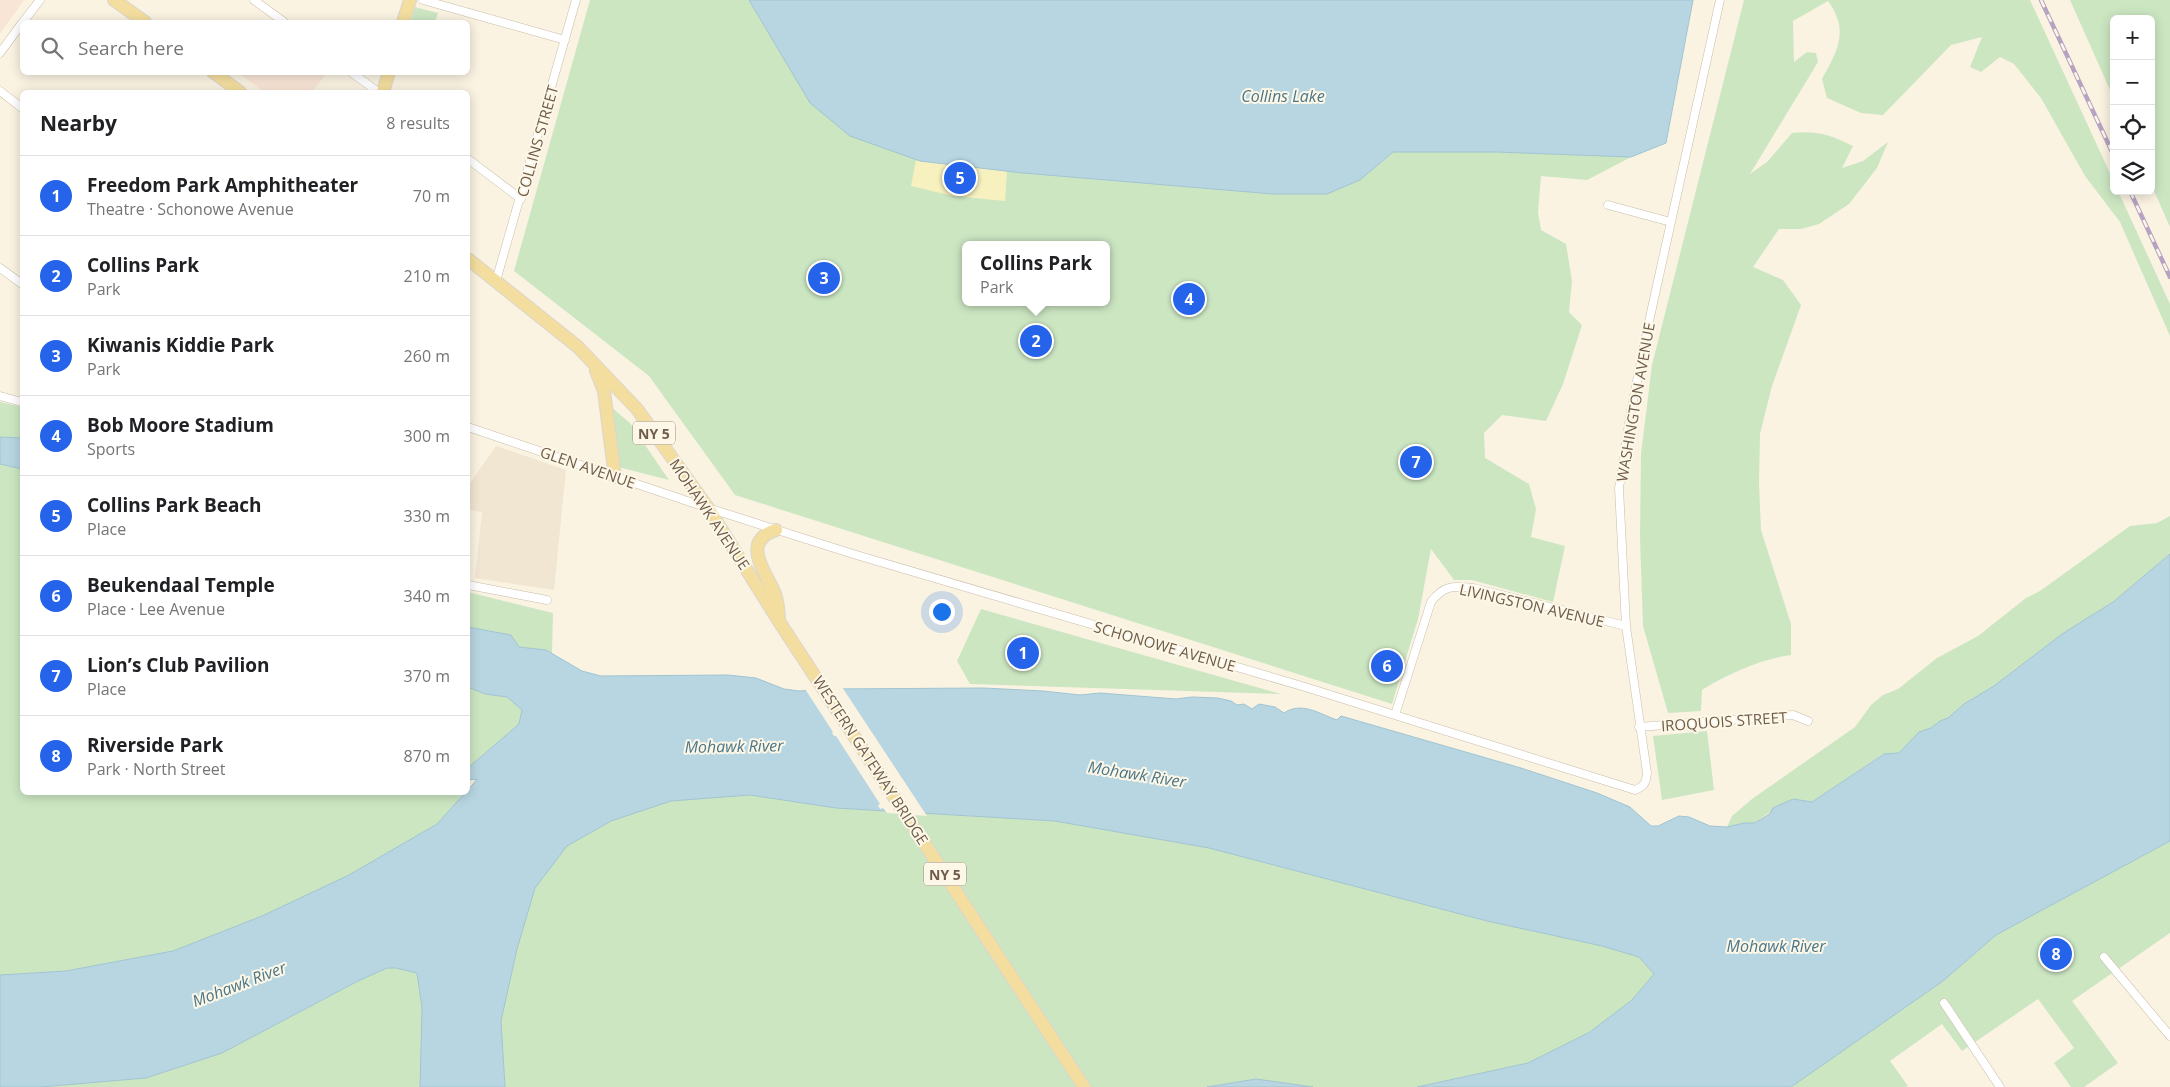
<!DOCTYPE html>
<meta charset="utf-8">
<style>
:root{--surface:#fff;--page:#f2f2f2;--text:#202124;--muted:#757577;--line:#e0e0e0;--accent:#2563eb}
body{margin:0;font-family:"Open Sans",sans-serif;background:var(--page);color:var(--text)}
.controls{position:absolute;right:15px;top:15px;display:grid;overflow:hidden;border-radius:8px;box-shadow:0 2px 12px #0003}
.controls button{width:45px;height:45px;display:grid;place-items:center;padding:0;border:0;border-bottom:1px solid var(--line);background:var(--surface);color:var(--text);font:25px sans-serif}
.you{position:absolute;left:941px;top:611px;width:18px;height:18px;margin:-12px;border:4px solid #fff;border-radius:50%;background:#1a73e8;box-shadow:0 0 0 8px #1a73e833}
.badge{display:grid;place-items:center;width:32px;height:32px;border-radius:50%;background:var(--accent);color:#fff;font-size:16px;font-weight:700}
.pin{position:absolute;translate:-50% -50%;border:2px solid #fff;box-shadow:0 1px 5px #0006}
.popup{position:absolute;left:962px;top:241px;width:148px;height:65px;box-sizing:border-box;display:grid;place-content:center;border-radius:8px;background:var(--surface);filter:drop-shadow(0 1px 4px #0005);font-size:16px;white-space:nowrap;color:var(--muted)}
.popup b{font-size:19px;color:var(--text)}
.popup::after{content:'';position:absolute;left:50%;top:100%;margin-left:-10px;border:10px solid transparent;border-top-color:var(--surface)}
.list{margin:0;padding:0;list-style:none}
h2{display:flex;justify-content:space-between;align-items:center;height:65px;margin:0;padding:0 20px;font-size:21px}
h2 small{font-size:16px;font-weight:400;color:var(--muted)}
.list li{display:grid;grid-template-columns:32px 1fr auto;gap:15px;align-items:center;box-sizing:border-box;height:80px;padding:0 20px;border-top:1px solid var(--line)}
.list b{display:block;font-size:19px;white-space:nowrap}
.list p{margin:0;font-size:16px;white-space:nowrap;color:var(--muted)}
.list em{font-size:16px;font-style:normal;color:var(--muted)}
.icon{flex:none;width:28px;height:28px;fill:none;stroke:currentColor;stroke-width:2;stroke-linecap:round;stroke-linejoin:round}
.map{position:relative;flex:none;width:2170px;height:1087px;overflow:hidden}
.search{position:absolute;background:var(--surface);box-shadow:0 2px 12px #0003;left:20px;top:20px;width:450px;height:55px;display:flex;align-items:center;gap:12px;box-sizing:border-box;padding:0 18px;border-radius:8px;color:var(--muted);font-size:19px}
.panel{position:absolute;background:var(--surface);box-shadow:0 2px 12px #0003;left:20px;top:90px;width:450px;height:705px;border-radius:8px}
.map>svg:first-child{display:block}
.residential{fill:#f1e6d1}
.commercial{fill:#f9e5d6}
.green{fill:#cce6c2;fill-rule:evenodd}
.sand{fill:#f7f1bf}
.water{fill:#b8d6e1;stroke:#a0c4d2}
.pier{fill:#faf3e2}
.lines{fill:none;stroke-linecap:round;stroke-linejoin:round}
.street-casing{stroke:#c9bcaa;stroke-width:9}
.primary-casing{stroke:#dad5d0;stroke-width:14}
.street{stroke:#fff;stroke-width:8}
.primary{stroke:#f4de9f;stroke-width:12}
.rail-casing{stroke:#b7a2c2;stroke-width:4.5}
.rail{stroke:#fdf7e7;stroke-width:2.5;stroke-dasharray:8;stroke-linecap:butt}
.labels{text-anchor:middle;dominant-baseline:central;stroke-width:4;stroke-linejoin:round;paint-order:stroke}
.shield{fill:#fdf7e7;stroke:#9a8a7a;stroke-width:1}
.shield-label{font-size:14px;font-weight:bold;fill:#6f5c4b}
.street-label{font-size:15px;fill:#6f5c4b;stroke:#fdf7e7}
.water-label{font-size:16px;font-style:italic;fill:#4a7688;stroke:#fdf7e7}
</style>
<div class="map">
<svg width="2170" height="1087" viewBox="0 0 2170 1087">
<rect width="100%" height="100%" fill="#faf3e2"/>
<path class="residential" d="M496,446L566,470L554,590L475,578L482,512L468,510V486Z"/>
<path class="commercial" d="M0,0H24L0,34Z
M238,73H327L312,92H265Z"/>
<path class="green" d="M590,0H749L775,42L920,161L1023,173L1273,194H1327L1360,180L1393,152H1496L1631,157L1587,180L1541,176L1538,212L1541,230L1566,244L1572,281L1569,312L1582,325L1563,384L1546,421L1502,415L1484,433L1485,458L1529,484L1536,509L1531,537L1565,546L1553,602L1472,580H1454L1431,549L1418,619L1392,704L735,495L649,376L514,271ZM966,245H1106V302H966Z
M1744,0H2030L2114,182V191H2118L2170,304V336L2120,222L2085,176L2041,98L2014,64L2000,57L1981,72L1970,67L1982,37L1951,45L1883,115L1861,113L1827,98L1822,79C1837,51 1850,31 1828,1L1793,21L1794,62L1807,52L1816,53L1818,62L1750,174L1767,162L1792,133C1817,130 1831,135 1853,146L1842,168L1863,161L1888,142L1877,168L1849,204L1819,224L1801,229H1779L1753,267L1783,280L1801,305L1772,386L1760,434L1759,483L1761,530L1791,624V655C1761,659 1727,674 1702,690L1701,711L1668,713L1643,626L1640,537L1641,454L1652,365Z
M2070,0H2170V227L2151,184V19H2114V99Z
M415,7L438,13L435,22H411Z
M0,402L22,407V438L0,437Z
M611,407L630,423L669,480L618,467Z
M0,464L22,469V792L465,793L437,824L349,875L262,916L173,951L66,971L0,975Z
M2170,516V554L2113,602L2062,634L1994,686L1964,704L1948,718L1940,721L1931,728L1919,732L1899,753L1883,754L1812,802L1793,799L1753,823H1744L1727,827L1732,816L1752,799L1855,727L1871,705L1883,695L1898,689L1937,658L1978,636L2026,598L2040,591L2130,526L2157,523Z
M468,592L553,613L552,653L545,650L519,647C510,630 485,631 468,627Z
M981,609L1281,694L970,684L957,661Z
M468,687L485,694L507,697L522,710L519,724L468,768Z
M1707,731L1714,790L1662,800L1653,736Z
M750,795L836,808L1055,821L1209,848L1487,921L1602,946L1639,957L1654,974L1632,1000L1590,1032L1528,1063L1416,1087H1313L1256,1079L1207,1087H505L501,1021L517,949L535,888L567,846L611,821L671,801Z
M2170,841V933L2072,1001L2118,1063L2084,1087H2071L2054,1063L2074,1048L2038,999L1962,1051L1942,1024L1890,1061L1908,1086L1905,1087H1791L1943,981L1996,935Z
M387,968H396L417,973L422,1008L420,1087H36L146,1078L222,1053L358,981Z"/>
<path class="sand" d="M916,160L1007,171L1005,201L953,196L911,186Z"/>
<path class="water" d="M749,0H1693L1666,143L1631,157L1496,152H1393L1360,180L1327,194H1273L1023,173L920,161L850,136L810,103Z
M0,437L22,438V469L0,464Z
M2170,554V841L1996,935L1943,981L1791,1087H1417L1528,1063L1590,1032L1632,1000L1654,974L1639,957L1602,946L1487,921L1209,848L1055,821L836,808L750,795L671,801L611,821L567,846L535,888L517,949L501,1021L505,1087H420L422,1008L417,973L396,968H387L358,981L222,1053L146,1078L40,1087H0V975L66,971L173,951L262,916L349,875L437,824L465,793L468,792V790L477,779L468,780V768L519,724L522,710L507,697L485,694L468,687V627L511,635L519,647L546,650L582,671L601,676L728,675L756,678L784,689L799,691L827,689L984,688L1043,691L1080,695L1100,693L1176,699L1192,697L1218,698L1231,701L1237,705L1244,704L1252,709L1259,704L1275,707L1284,713C1301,701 1320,714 1337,720L1341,716L1521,768L1597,793L1630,807L1651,826H1658L1679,816L1689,817L1710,826L1727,827L1744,823H1754L1770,814L1773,808L1793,799L1812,802L1884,754L1899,753L1919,732L1931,728L1940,721L1948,718L1964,704L1994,686L2062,634L2113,602Z
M1256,1079L1313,1087H1207Z"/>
<path class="pier" d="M827,686L842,687L927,816L887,813L883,808L880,809L878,805L880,804L836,736H834L832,733L833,732L805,689Z"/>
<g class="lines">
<g class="street-casing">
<path id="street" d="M254,0L284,22
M423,0L565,40
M23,22L40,0
M0,53L22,23
M351,72L378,92
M0,91L22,108
M468,159L521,199
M1608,205L1671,222
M0,268L22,284
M496,281L576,0
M0,396L22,402
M468,427L708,508L853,554L1305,687L1635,790C1645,786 1646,782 1647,773L1626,626L1619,488L1631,411L1650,317L1720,0
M468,585L547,600
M1395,715L1431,602C1444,585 1453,586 1473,588L1626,626
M1639,727L1793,715L1808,721
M2104,957L2170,1036
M1944,1003L2000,1087"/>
</g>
<g class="primary-casing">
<path id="primary" d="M114,0L145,22
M403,22L410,0
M213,72L240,92
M383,92L389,72
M468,259L578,347L637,409L708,508L780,623L1084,1087
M596,371L604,391L615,477
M776,530C739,542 767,573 775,594C778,601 778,610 779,618"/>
</g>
<use href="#street" class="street"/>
<use href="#primary" class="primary"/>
<g class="rail-casing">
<path id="rail" d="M2041,0L2114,156
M2130,191L2170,277"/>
</g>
<use href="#rail" class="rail"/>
</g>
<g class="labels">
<g class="shield">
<rect x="633" y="421.5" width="42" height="23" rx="4"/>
<rect x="924" y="862.5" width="42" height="23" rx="4"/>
</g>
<g class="shield-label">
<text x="654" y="433">NY 5</text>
<text x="945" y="874">NY 5</text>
</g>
<g class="street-label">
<text transform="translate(537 141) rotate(-74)">COLLINS STREET</text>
<text transform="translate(1635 402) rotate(-80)">WASHINGTON AVENUE</text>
<text transform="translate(588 467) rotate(19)">GLEN AVENUE</text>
<text transform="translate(710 514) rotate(56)">MOHAWK AVENUE</text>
<text transform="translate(1532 605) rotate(13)">LIVINGSTON AVENUE</text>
<text transform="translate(1165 646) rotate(16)">SCHONOWE AVENUE</text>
<text transform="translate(1724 721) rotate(-4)">IROQUOIS STREET</text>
<text transform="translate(871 760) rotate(57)">WESTERN GATEWAY BRIDGE</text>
</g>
<g class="water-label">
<text x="1283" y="96">Collins Lake</text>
<text transform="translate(734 746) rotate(-1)">Mohawk River</text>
<text transform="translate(1137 774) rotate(9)">Mohawk River</text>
<text x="1776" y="946">Mohawk River</text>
<text transform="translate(239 984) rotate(-21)">Mohawk River</text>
</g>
</g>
</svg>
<div class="controls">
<button>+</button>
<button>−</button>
<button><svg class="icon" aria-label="locate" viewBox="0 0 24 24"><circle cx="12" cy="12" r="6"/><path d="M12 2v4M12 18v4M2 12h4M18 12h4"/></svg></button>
<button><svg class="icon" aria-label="layers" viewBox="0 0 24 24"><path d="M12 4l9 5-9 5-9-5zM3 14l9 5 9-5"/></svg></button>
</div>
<div class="you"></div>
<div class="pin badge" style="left:1023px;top:653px">1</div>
<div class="pin badge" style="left:1036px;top:341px">2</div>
<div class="popup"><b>Collins Park</b>Park</div>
<div class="pin badge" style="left:824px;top:278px">3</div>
<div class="pin badge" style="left:1189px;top:299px">4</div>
<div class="pin badge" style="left:960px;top:178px">5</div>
<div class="pin badge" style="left:1387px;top:666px">6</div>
<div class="pin badge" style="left:1416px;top:462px">7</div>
<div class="pin badge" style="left:2056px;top:954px">8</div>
<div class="search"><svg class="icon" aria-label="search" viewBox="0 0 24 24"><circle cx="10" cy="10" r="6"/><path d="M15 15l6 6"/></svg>Search here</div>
<section class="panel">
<h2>Nearby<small>8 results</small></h2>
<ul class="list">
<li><span class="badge">1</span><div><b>Freedom Park Amphitheater</b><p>Theatre · Schonowe Avenue</p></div><em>70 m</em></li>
<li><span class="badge">2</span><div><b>Collins Park</b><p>Park</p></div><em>210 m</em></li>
<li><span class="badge">3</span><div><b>Kiwanis Kiddie Park</b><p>Park</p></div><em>260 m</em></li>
<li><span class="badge">4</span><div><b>Bob Moore Stadium</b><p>Sports</p></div><em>300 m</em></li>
<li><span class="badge">5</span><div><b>Collins Park Beach</b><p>Place</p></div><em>330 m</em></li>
<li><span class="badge">6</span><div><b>Beukendaal Temple</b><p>Place · Lee Avenue</p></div><em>340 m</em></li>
<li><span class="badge">7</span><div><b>Lion’s Club Pavilion</b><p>Place</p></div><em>370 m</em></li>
<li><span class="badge">8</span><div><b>Riverside Park</b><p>Park · North Street</p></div><em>870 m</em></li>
</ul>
</section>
</div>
